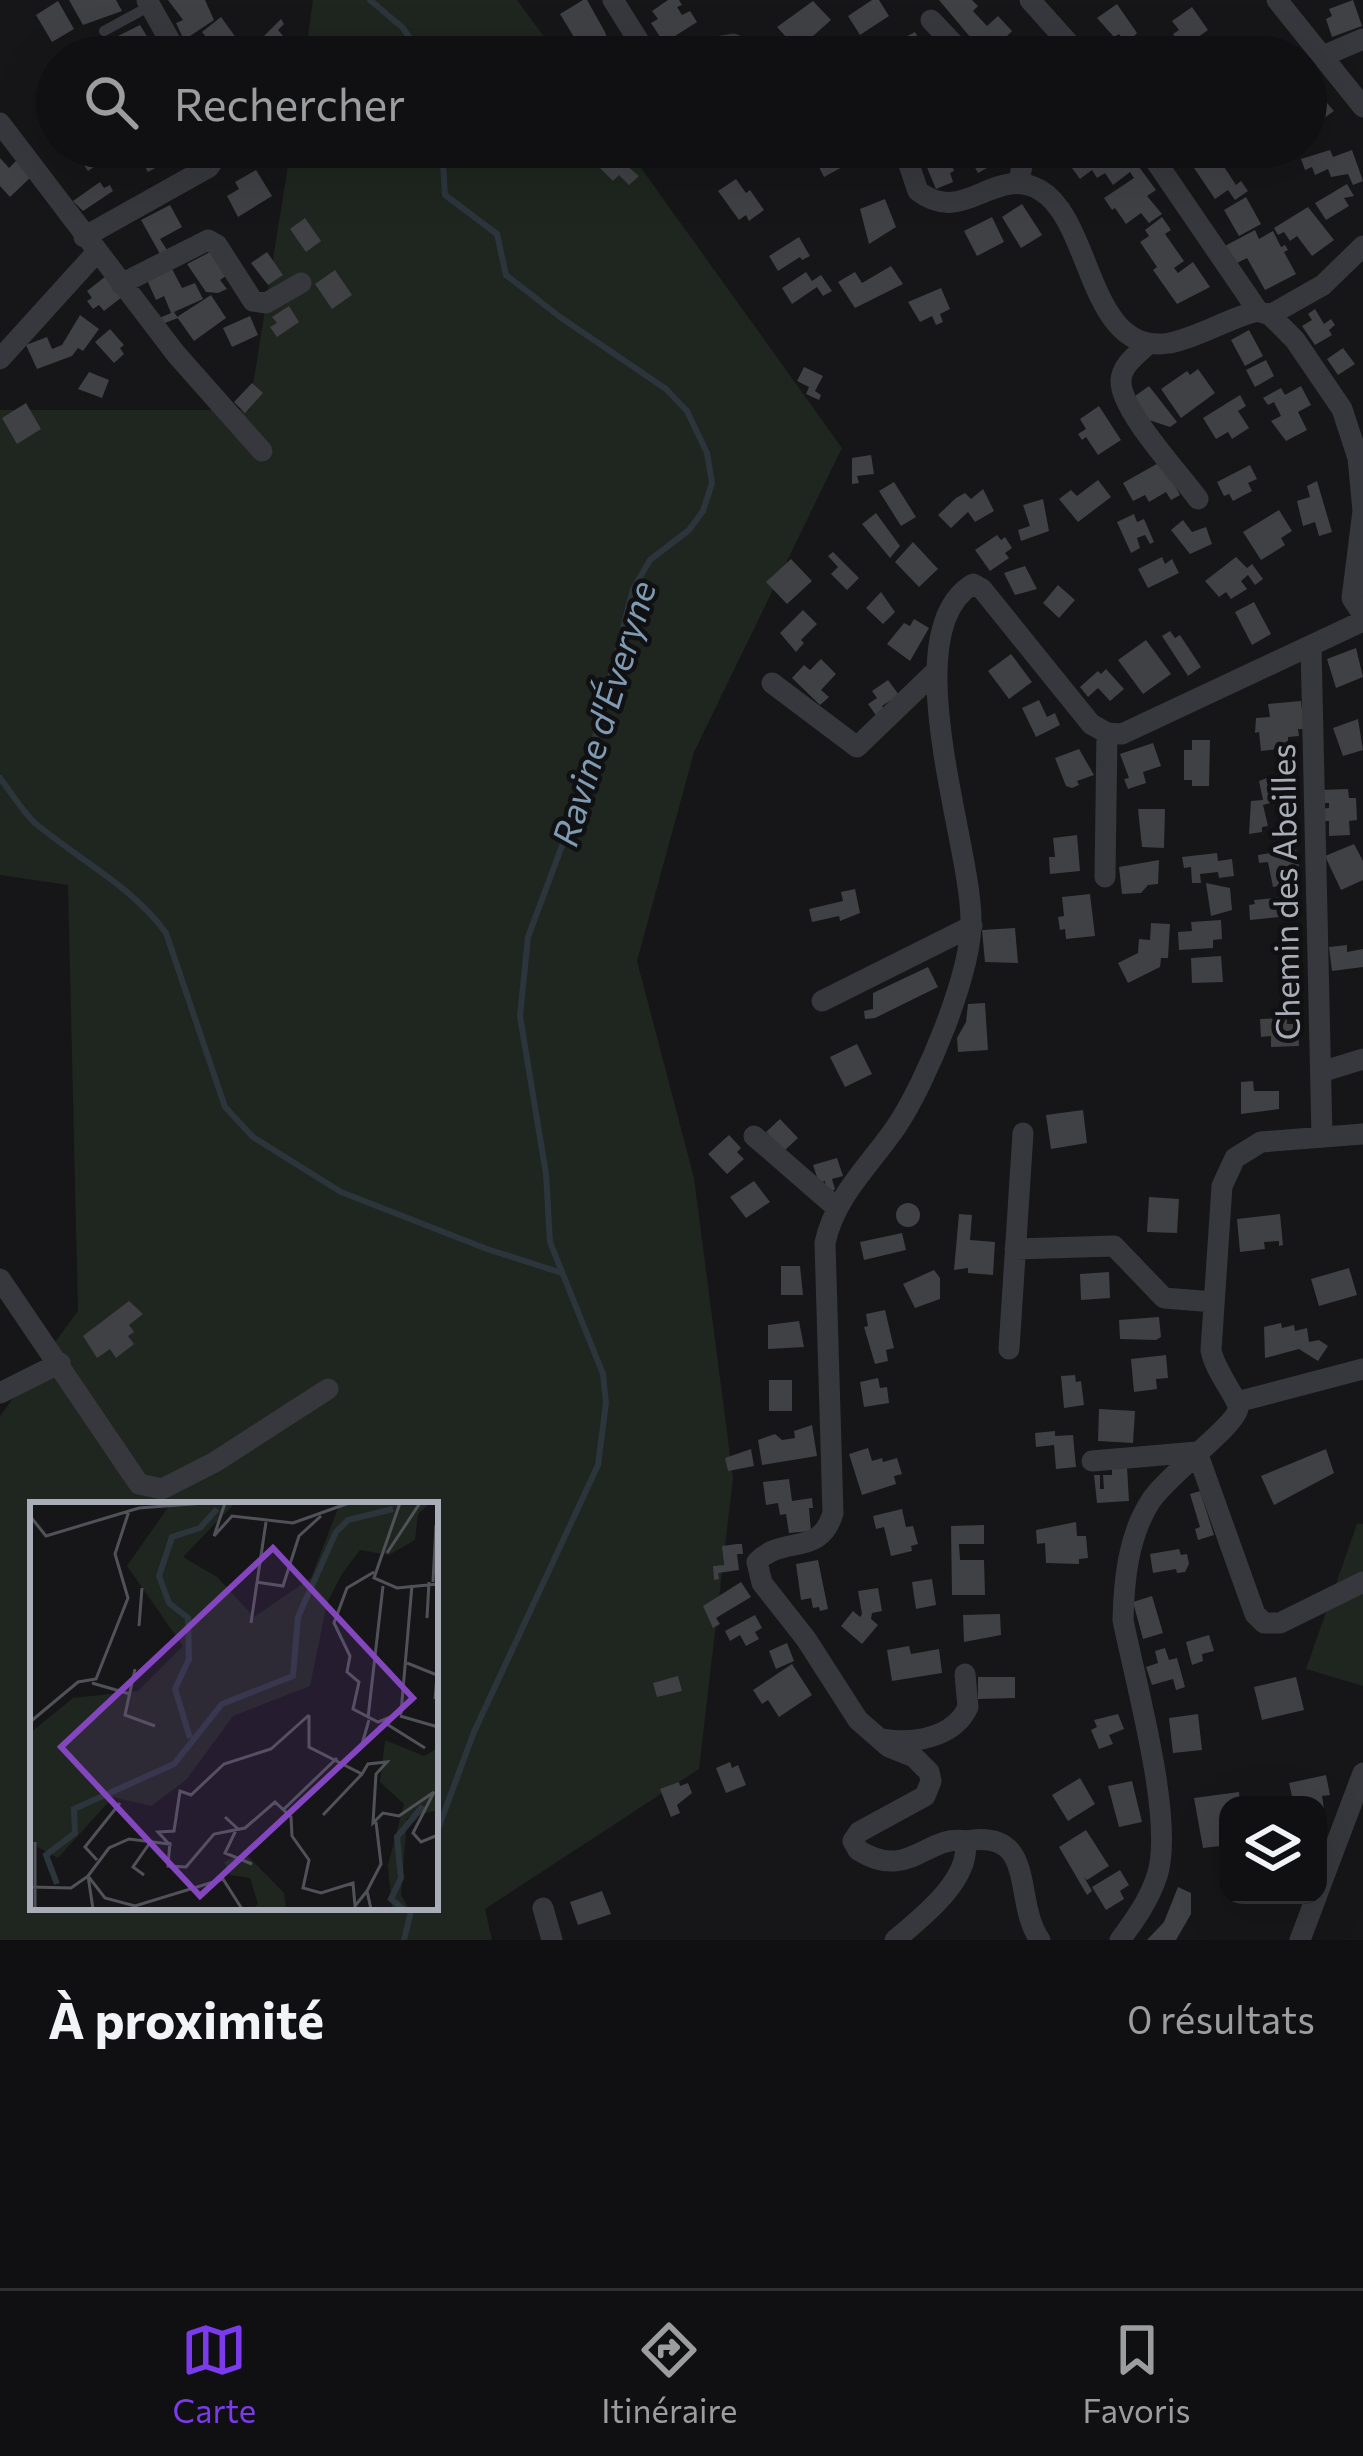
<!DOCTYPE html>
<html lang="fr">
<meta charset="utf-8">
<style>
:root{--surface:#101012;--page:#1e1e20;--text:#f1f3f6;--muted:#9c9d9f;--line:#303032;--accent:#7c3aed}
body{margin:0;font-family:Commissioner,sans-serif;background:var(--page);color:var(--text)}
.controls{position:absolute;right:36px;bottom:36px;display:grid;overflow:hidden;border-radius:24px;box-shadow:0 12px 48px #0002}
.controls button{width:108px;height:108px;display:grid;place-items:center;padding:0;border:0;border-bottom:3px solid var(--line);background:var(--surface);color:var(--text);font:60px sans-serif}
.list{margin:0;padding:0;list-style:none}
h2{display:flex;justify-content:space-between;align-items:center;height:156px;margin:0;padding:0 48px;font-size:51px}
h2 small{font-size:39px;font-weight:400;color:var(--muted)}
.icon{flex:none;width:66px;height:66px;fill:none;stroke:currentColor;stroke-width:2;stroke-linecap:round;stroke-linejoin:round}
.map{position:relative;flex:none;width:1363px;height:1940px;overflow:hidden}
.search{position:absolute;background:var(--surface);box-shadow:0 12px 48px #0002;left:36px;right:36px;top:36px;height:132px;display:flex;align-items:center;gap:30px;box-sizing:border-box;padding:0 42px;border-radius:66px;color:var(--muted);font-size:45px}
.sheet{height:348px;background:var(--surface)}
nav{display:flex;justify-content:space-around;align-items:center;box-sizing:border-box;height:168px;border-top:3px solid var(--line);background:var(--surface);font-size:33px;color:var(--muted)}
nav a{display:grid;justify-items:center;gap:6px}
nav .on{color:var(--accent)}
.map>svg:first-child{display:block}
.green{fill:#1e261f;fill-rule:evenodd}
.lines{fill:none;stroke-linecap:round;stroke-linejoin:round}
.stream{stroke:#2c353c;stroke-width:6}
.building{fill:#404145}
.lane{stroke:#37383d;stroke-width:10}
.street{stroke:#37383d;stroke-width:21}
.labels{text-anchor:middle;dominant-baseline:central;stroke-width:9;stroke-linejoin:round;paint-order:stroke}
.street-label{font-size:33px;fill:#a8adb8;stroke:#111113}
.water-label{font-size:36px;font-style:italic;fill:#7f9bb3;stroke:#111113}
.inset-river{fill:none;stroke:#2c353c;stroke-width:6}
.inset-road{fill:none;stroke:#505258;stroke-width:3}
.view{fill:#8446be;fill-opacity:0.15;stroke:#8446be;stroke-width:6}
.inset-edge{fill:none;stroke:#a8adb8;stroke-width:6}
</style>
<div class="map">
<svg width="1363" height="1940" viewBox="0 0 1363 1940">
<rect width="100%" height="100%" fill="#161618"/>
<path class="green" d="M313,0H517L559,57H305Z
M291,147H626L842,448L694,752L637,961L694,1178L733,1478L699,1769L485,1909L492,1940H0V1416L78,1311L68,885L0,875V410H249ZM33,1505H435V1907H33Z
M1357,1524H1363V1686L1306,1669Z"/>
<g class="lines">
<path class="stream" d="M370,0L403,28L422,57
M0,778C11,792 22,811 35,823C79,860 132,886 166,933L225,1107L253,1137L341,1192L487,1249L562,1273
M435,1837L474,1732L598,1465L606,1403L603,1374L550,1242L546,1174L520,1016L528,937L578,803L633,589L650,560L689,530L703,511L712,483L707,453L687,411L666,389L560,317L506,275L497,234L445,195L442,147
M404,1940L412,1907"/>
</g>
<path class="building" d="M69,0H116L122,11L83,25Z
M168,0H205L214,20L184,40L176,23L183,20Z
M583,0H587L605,32L614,57L586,56L583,40L577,42L560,14Z
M668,0H679L682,5L677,7L682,15L690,11L697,22L664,43L651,23L658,19L652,11Z
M872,0H879L889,16L860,35L848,16Z
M939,0H972L978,6L973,11L987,26L998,16L1012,31L1007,36L1015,45L1002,57L991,52L986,56Z
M1353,0L1362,26L1332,37L1326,19L1332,16L1329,9Z
M58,1L74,29L52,42L36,15Z
M813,1L831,20L813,36L817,41L802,55L777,27Z
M1117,4L1137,33L1126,44L1119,34L1114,37L1097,18Z
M1192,7L1208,30L1183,48L1173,34L1179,30L1172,21Z
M221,17L242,46L226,57H218L213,50L201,57L193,47L206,37L202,32Z
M281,19L284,24L278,30L290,44L281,52L273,42L263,51L257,43Z
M140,25L154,48L138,57L132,48L126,52L129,57H119L110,40Z
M915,32L929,57H891L886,47Z
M1306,79L1334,111L1314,125L1306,114Z
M72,147H104L110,156L88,171Z
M133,147H160L168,161L148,172Z
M809,147H837L846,165L824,177Z
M964,147H1005L998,150L1003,159L978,173Z
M1094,147H1110L1119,160L1128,152L1156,190L1147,196L1162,214L1149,223L1141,213L1126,224L1115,208L1112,210L1104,198L1134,178L1130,172L1113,185L1105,173L1097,178L1092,170L1080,179L1069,164Z
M608,150L639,176L629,185L619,175L613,181L595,163Z
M943,150L948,168L952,166L954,171L950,173L953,182L936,189L923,158Z
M1330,150L1333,157L1352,150L1363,181L1353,185L1348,174L1331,177L1328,169L1315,175L1312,167L1305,170L1301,159Z
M1215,153L1236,185L1241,181L1248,191L1235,200L1228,190L1215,199L1194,168Z
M0,158L9,168L16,161L31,177L10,197L0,186Z
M256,170L272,196L238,217L227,196L239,189L235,182Z
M736,179L746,193L750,190L764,210L749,221L746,215L739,220L718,191Z
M100,182L104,188L110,185L113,191L83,211L73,201Z
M1347,184L1354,196L1344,198L1349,206L1326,220L1315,203Z
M1246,197L1261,224L1239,236L1224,210Z
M885,199L896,227L869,244L860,209Z
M1022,204L1042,235L1021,248L1002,217Z
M170,205L182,227L160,239L167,250L160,254L141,220Z
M1308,207L1334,240L1312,256L1297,236L1290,241L1284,232L1278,235L1274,228Z
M992,217L1004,242L977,256L964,231Z
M1162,217L1171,230L1165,234L1184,261L1174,268L1178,273L1193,262L1210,287L1177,304L1153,270L1157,267L1140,242L1149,236L1145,230Z
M305,218L321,241L306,252L290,229Z
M1255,230L1259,239L1273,231L1281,247L1285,245L1288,250L1284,252L1296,274L1265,290L1247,258L1235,264L1223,247Z
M799,237L810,256L802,260L800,257L778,271L769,256Z
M214,250L230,273L220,280L227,289L218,293L206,292L187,264Z
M267,252L283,275L268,285L251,263Z
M891,266L903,284L855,308L838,282L855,272L862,283Z
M171,267L182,288L195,283L203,299L174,312L178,318L162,324L157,319L171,313L164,296L156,300L147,280Z
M335,270L352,295L332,309L315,284Z
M806,272L812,281L821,275L832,291L823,296L817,287L792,304L782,288Z
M106,276L122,297L104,311L99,305L93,309L87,301L92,298L87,291Z
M941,288L950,309L940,314L943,322L936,325L932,316L920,322L908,302Z
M211,295L226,318L194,341L177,317Z
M289,306L299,322L277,337L270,327L277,323L272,317Z
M1315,309L1324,324L1331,319L1335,325L1329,330L1332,335L1315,345L1302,326L1312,320L1308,314Z
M80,315L99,329L83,351L78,348L72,356L37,369L26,345L47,337L52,349L62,345Z
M250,316L258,335L232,347L223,328Z
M110,329L124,345L120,348L124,354L114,363L95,342Z
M1249,330L1263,356L1245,366L1231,340Z
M1343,348L1355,364L1338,375L1327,359Z
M1266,360L1274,376L1255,387L1246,370Z
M804,367L823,376L815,391L821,395L819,400L806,394L809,387L797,381Z
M1198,369L1215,393L1181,418L1161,389L1187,371L1190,375Z
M89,372L109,380L102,398L78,389Z
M252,383L263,393L245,413L234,402Z
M1149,386L1177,422L1170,427L1146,419L1135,396Z
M1301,386L1311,405L1298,412L1307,430L1286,441L1271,421L1281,416L1274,402L1268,405L1263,398L1281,388L1285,395Z
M1240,395L1246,406L1238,411L1249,428L1232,439L1228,432L1216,439L1203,418Z
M26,403L41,429L17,444L2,418Z
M1099,406L1121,440L1098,455L1086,437L1082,440L1078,434L1086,429L1080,419Z
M871,455L874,474L857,476L859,483L852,484V458Z
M1162,461L1180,495L1171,500L1166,492L1149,502L1145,495L1133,501L1123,483Z
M1250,465L1257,479L1248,483L1252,491L1233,501L1229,494L1224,496L1217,482Z
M1098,480L1111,497L1078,522L1059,499L1071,490L1077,496Z
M1317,481L1332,532L1319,536L1315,522L1303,526L1297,501L1310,497L1307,486Z
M894,482L916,517L901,526L879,491Z
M983,489L994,511L975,522L968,512L951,528L938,515L956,498L965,493L971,499Z
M1043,499L1049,531L1021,541L1018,530L1030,526L1023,505Z
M1279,510L1292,531L1281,538L1285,545L1261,560L1243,532Z
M876,513L900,546L890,558L862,524Z
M1134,514L1137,522L1144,519L1154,542L1150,544L1145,535L1137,538L1140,548L1131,553L1117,522Z
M1183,520L1192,532L1206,527L1212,544L1190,554L1171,530Z
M997,535L1001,540L1005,537L1012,548L1005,553L1009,558L990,571L975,550Z
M913,542L938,569L919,587L895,562Z
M833,552L859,578L847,590L831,574L838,567L828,556Z
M1162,557L1165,564L1172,559L1179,573L1148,588L1138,569Z
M1236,557L1247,568L1252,564L1263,579L1255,585L1248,575L1241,581L1247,589L1231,599L1226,592L1219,597L1205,581Z
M791,559L812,581L787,604L766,582Z
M1025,566L1037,589L1015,595L1004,573Z
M1058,585L1075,600L1059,618L1043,603Z
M881,592L895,612L883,624L866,608Z
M1254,602L1271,634L1252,645L1235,612Z
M803,610L817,624L801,640L804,643L796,652L780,633Z
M914,619L929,628L910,661L887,644L904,623L910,626Z
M1170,631L1175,638L1180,635L1201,667L1188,676L1162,636Z
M1146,640L1171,674L1143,694L1118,660Z
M1356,648L1363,677L1336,688L1327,659Z
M1011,654L1032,682L1009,699L988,671Z
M821,659L836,674L821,690L829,697L820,705L792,678L804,665L810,670Z
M1106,669L1124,689L1110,701L1098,688L1088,697L1080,687L1098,671L1101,674Z
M888,680L899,695L882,706L886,712L878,718L868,704L877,698L872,691Z
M1039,700L1047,717L1055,713L1060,725L1036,737L1022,708Z
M1301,701L1304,729H1298L1299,736L1288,737V748L1261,751L1259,732L1255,733L1256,718L1270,717L1268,704Z
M1358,719L1363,750L1343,756L1333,728Z
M1192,740H1210L1209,786H1192V780H1184V750H1192Z
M1153,743L1161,766L1143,772L1146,783L1128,789L1124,779L1129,778L1120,754Z
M1079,749L1094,775L1077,781L1079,785L1072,788L1066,786L1055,758Z
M1288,770L1296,806L1279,810L1277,801L1263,805L1268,826L1262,827V832L1249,834L1251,801L1263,800L1259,781Z
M1348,789L1349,798H1356L1357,820L1349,821L1350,835L1329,836V821H1319V809L1329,808V803H1320V790Z
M1138,809H1165L1164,848L1142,847Z
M1077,835L1080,871L1050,874L1049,857H1055L1053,838Z
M1354,844L1363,861V880L1341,890L1325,856Z
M1296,849L1299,867L1290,869L1293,883L1273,887L1268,862L1259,863L1258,855Z
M1217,853L1218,861L1232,859L1234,876L1219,878L1218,872L1200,874L1201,883H1192L1191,867L1184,868L1182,857Z
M1159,860L1158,884L1148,885L1141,893L1122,894L1119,867Z
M1206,883L1230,888L1232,910L1211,916Z
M855,889L860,913L840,921L839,916L812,922L809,909L843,901L841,892Z
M1090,894L1095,936L1066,939L1065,929L1060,930L1058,917L1064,916L1062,897Z
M1285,897L1288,916L1250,920L1249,905L1255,904L1254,900Z
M1221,920L1222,939L1213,940V948L1179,950L1178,932L1192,931L1191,922Z
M1151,923L1170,924L1168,958H1161L1160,967L1128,983L1118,963L1138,953L1139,939L1150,940Z
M1015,928L1018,963L985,962L982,930Z
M1347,945V952L1363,949V967L1332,971L1329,947Z
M1221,956L1223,982L1192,983L1191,958Z
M928,967L938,987L875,1018L865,1019L864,1011L873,1009V993Z
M985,1003L988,1050L958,1052L957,1038L966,1022L968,1004Z
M1287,1018V1024H1298L1299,1046L1271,1047V1036L1261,1037L1260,1019Z
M857,1044L872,1074L845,1087L830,1057Z
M1253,1081L1254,1091H1279V1109L1241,1114V1082Z
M1083,1110L1087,1143L1051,1149L1046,1115Z
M780,1119L798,1138L784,1151L766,1132Z
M729,1135L741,1148L737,1152L744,1159L727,1174L708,1154Z
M837,1158L843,1176L832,1179L835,1189L826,1197L825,1181L819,1183L813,1165Z
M754,1181L770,1202L746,1218L730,1197Z
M1149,1197L1179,1199L1177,1233L1147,1232Z
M896 1215a12 12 0 1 1 24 0a12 12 0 1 1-24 0Z
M959,1214L972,1215L970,1240L995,1242L993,1275L968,1273V1268L954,1270Z
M1280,1214L1283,1245L1279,1246V1241L1264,1242L1265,1249L1240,1252L1237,1219Z
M902,1233L906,1250L864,1260L860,1242Z
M781,1266H800L803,1295H781Z
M1349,1268L1357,1295L1319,1306L1311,1279Z
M934,1270L940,1278V1299L915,1308L903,1284Z
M1109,1272L1110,1298L1081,1300L1080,1274Z
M129,1301L143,1314L129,1325L134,1332L128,1336L134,1344L116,1358L110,1349L97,1358L83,1336Z
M885,1310L894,1348L886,1350L888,1361L875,1364L864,1327L868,1326L866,1314Z
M1159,1317L1161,1337L1156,1340L1120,1339L1119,1320Z
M799,1321L804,1347L768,1349V1325Z
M1281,1323L1282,1328L1294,1325L1295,1331L1307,1328L1309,1342L1319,1340L1328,1346L1318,1361L1299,1349L1265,1358L1264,1327Z
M1166,1355L1168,1378L1156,1379L1157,1389L1134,1392L1131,1359Z
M1075,1375L1076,1382L1081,1381L1084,1405L1064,1408L1061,1376Z
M878,1378L880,1388L887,1387L889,1403L864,1407L860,1382Z
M769,1380H792V1411H769Z
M1099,1409L1135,1411L1133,1443L1098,1441Z
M812,1425L817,1456L762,1465L758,1440L775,1434L782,1440L795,1438L794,1431Z
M1055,1431V1436L1073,1435L1076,1467L1056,1469L1054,1445L1036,1447L1035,1433Z
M868,1448L872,1461L882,1458L883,1462L897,1458L902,1474L894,1476L896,1484L862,1495L849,1454Z
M751,1449L754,1466L728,1471L725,1458Z
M1326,1449L1334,1473L1274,1505L1261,1476Z
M1127,1467L1129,1501L1097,1503L1094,1475H1100V1489H1104L1103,1475H1112V1468Z
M789,1479L792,1501L812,1498L813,1508H809L811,1531L789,1533L786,1514L780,1515L778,1503L766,1505L763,1482Z
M1200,1491L1214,1535L1198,1540L1195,1529L1200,1527L1190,1494Z
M902,1509L906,1527L913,1526L918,1544L911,1546L912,1551L891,1556L884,1527L876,1529L873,1516Z
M1076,1522L1077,1536H1086L1088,1558L1079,1559V1564L1046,1563L1045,1543L1037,1544L1036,1530Z
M984,1525V1544H959L960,1560H984L985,1595H952L951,1526Z
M737,1544H742L743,1554H737L739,1570L718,1573L719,1579L714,1580L713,1566L724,1565L722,1546Z
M1179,1549L1181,1555L1187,1554L1189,1564L1185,1572L1177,1573L1176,1569L1153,1573L1150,1554Z
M818,1560L828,1609L820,1611L819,1607L813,1608L811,1598L801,1600L796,1564Z
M932,1579L936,1605L916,1609L912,1582Z
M741,1582L751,1597L716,1618L720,1624L713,1628L703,1606Z
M878,1588L882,1611L872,1613L871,1619L878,1625L862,1644L841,1626L853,1611L860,1617L862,1614L858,1591Z
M1152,1596L1163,1633L1143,1639L1133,1602Z
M1000,1614L1001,1635L964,1642L963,1615Z
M755,1615L762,1628L755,1632L759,1639L746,1646L740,1635L730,1641L725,1631Z
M1209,1635L1214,1651L1202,1654L1203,1661L1192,1665L1186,1642Z
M787,1643L794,1661L776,1669L769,1651Z
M909,1646L911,1654L939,1649L942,1673L892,1681L887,1650Z
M1165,1648L1169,1660L1177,1658L1185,1687L1176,1690L1173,1679L1152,1685L1146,1667L1158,1663L1155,1651Z
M792,1664L812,1695L779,1717L768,1700L762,1704L753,1690Z
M678,1676L682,1691L657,1697L653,1683Z
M978,1677H1015V1698L978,1699Z
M1296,1677L1304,1710L1262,1720L1254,1687Z
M1118,1714L1124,1729L1109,1735L1113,1744L1099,1749L1091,1730L1097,1727L1094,1720Z
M1198,1714L1202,1750L1173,1753L1169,1718Z
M730,1762L732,1768L738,1765L746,1785L726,1793L716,1768Z
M1326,1775L1330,1795L1322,1796L1324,1809L1318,1811V1805H1294L1289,1783Z
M1080,1778L1095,1804L1068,1821L1052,1795Z
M1132,1781L1142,1822L1119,1827L1108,1786Z
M679,1782L680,1786L688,1783L692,1793L677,1805L680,1813L671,1817L660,1789Z
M1239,1792L1240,1803L1228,1805V1845L1203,1848L1194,1798Z
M1086,1830L1109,1866L1087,1880L1084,1877L1092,1891L1087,1895L1059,1847Z
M1120,1870L1129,1885L1120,1891L1124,1899L1106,1910L1092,1887Z
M1178,1887L1191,1893V1914L1176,1940H1147L1164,1922Z
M602,1891L611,1914L578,1925L570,1902Z"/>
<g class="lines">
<path class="lane" d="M104,31L150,6"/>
<path class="street" d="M147,0L179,57
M613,0L640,43L656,53L675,54L733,44L759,57
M1030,0L1081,57
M1277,0L1363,107
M931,20L966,57
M1323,56L1363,39
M0,123L176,354L262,451
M903,147L918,191C964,227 994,164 1040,190C1094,222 1087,357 1170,343C1200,337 1228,318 1258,311L1270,315L1295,340L1342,409L1358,458L1363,511L1352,598L1363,615
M1146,147L1258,311
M1019,183L1025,147
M84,237L209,167L222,147
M121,284L208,240L217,245L253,301L266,303L301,283
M1270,315L1323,285L1363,246
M1148,344C1138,354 1121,365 1121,381C1120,410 1180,474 1198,499
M0,359L96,253
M1311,646L1322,1137
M772,683L857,747L936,671
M1105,877L1107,733
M822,1001L972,926
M1321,1072L1363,1059
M754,1136L837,1208
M1015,1249L1114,1246L1164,1298L1214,1302
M0,1279L139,1484L162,1489L215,1462L328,1389
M1009,1349L1023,1133
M0,1393L60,1363
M1237,1402L1363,1369
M1092,1461L1197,1452L1255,1614L1264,1623H1280L1363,1582
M883,1739C913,1744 954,1738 968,1707L965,1674
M965,1841C1039,1828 1012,1901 1040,1940
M1318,1892L1363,1773
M543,1908L552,1940
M895,1940C921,1918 972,1879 965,1841C927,1834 909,1882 858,1850L853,1841L859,1832L925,1796L931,1781L929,1772L914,1757L889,1747L858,1720L806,1639L762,1583L757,1562C783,1534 820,1558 833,1513L825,1243C835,1196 870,1165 896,1127C926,1083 972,972 971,920C971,843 893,631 973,584L982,589L1091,724L1107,733L1122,734L1363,621
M1120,1940C1135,1920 1149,1900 1157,1876C1175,1821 1135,1681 1123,1620C1124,1580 1128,1537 1150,1502C1165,1477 1238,1424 1238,1408C1238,1398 1215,1372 1211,1350L1222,1186L1235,1158L1261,1142L1363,1134
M1300,1940L1317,1895"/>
</g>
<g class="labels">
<g class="street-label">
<text transform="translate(1284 892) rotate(-91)">Chemin des Abeilles</text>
</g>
<g class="water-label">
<text transform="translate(602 713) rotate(-73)">Ravine d'Éveryne</text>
</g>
</g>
<g transform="translate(30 1502)">
<rect width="408" height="408" fill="#161618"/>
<path d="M141,1H205L153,55L187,75L224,115L281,76L310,1H400L388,12L385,38L359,53L330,48L312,72L297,101L280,184L203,214L156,278L121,304L83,295L28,356L0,341V231L43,196L108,189L153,144L97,64ZM355,238L394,254L408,246V308L377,316L371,393L379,407H362L358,363L374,302L350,280ZM215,351L254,391L256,407H222L228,402L220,376L200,373L194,360Z" fill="#1e261f"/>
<path class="inset-river" d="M160,236L145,187L159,157L158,116L139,101L129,74L142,35L170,26L187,7M27,382L16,353L45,331L44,307L144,262L192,202L263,174L268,115L306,30L318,18L363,7M373,407L361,397L371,376L367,335L393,304"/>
<path class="inset-road" d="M195,1L184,34L202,14L263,21L319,1M370,1L344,76L367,86L408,82M0,14L16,34L109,6L175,1M357,51L390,1M344,70L317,86L304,121L320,154L317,170L329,180L323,207L348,220L371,211L382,83M226,80L253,84L269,34L291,14M403,80L406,23M397,116L399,80M221,121L236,20M109,124L112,86M377,161L407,173L405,197M105,167L95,213L125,224M62,181L100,192M279,213V245L332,272L338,262L357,260L346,272L343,321L353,311L369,314L404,290L383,331L391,340L408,333M370,214L408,225M338,216L353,84M0,220L48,180L66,177L98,96L85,52L99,9M355,221L395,246M315,259L332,242L339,218M254,307L307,256M293,313L332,272M195,315L207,326L195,351L222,362M140,340L138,364L156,365L184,332L215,326L245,300L261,315L262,334L279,358L273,386L291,391L323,381L325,404L337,389M67,358L55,345L90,301M114,373L103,365L119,342M0,385L41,386L58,374L75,396L105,404L193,377L212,407M5,407V340M63,407L58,374L79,346L99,337L139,342L128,330L144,329L150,289L161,293L194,262L241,247L279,213M341,407L337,389L351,362L346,320"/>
<path class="view" d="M243,46L383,196L170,394L31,245Z"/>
<rect width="408" height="408" class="inset-edge"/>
</g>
</svg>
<div class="controls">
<button><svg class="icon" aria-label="layers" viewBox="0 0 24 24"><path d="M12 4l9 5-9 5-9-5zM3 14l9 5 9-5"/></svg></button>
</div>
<div class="search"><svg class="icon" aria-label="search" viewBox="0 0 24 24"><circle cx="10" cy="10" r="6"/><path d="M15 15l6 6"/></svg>Rechercher</div>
</div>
<section class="sheet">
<h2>À proximité<small>0 résultats</small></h2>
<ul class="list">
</ul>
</section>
<nav>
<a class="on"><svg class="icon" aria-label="map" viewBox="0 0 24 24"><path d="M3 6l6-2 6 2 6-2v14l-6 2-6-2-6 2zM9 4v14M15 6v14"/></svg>Carte</a>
<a><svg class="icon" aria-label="directions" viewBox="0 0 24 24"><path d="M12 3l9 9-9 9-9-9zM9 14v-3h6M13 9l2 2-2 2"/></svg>Itinéraire</a>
<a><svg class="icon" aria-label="saved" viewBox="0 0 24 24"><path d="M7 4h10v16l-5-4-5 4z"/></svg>Favoris</a>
</nav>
